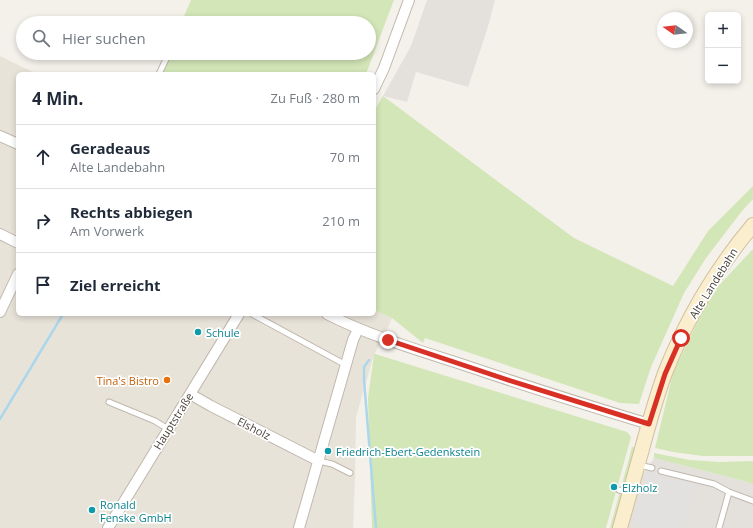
<!DOCTYPE html>
<html lang="de">
<meta charset="utf-8">
<style>
:root{--surface:#fff;--page:#f2f2f3;--text:#1f2937;--muted:#747a83;--line:#e0e1e3}
body{margin:0;font-family:"Open Sans",sans-serif;background:var(--page);color:var(--text)}
.controls{position:absolute;right:12px;top:12px;display:grid;overflow:hidden;border-radius:6px;box-shadow:0 2px 6px #0003}
.controls button{width:36px;height:36px;display:grid;place-items:center;padding:0;border:0;border-bottom:1px solid var(--line);background:var(--surface);color:var(--text);font:20px sans-serif}
.compass{position:absolute;left:657px;top:12px;width:36px;height:36px;border-radius:50%;background:var(--surface);box-shadow:0 2px 6px #0003;rotate:284deg}
.stop{position:absolute;width:12px;height:12px;margin:-9px;border:3px solid #d93025;border-radius:50%;background:#fff}
.stop.end{background:#d93025;border-color:#fff;box-shadow:0 1px 4px #0008}
.list{margin:0;padding:0;list-style:none}
h2{display:flex;justify-content:space-between;align-items:center;height:52px;margin:0;padding:0 16px;font-size:17px}
h2 small{font-size:13px;font-weight:400;color:var(--muted)}
.list li{display:grid;grid-template-columns:26px 1fr auto;gap:12px;align-items:center;box-sizing:border-box;height:64px;padding:0 16px;border-top:1px solid var(--line)}
.list b{display:block;font-size:15px;white-space:nowrap}
.list p{margin:0;font-size:13px;white-space:nowrap;color:var(--muted)}
.list em{font-size:13px;font-style:normal;color:var(--muted)}
.icon{flex:none;width:22px;height:22px;fill:none;stroke:currentColor;stroke-width:2;stroke-linecap:round;stroke-linejoin:round}
.map{position:relative;flex:none;width:753px;height:528px;overflow:hidden}
.search{position:absolute;background:var(--surface);box-shadow:0 2px 6px #0003;left:16px;top:16px;width:360px;height:44px;display:flex;align-items:center;gap:10px;box-sizing:border-box;padding:0 14px;border-radius:22px;color:var(--muted);font-size:15px}
.panel{position:absolute;background:var(--surface);box-shadow:0 2px 6px #0003;left:16px;top:72px;width:360px;height:244px;border-radius:6px}
.map>svg:first-child{display:block}
.residential{fill:#e8e3d9}
.industrial{fill:#e4e0dc}
.green{fill:#d3e6b7}
.parking{fill:#e3e1df}
.lines{fill:none;stroke-linecap:round;stroke-linejoin:round}
.stream{stroke:#acd6ec;stroke-width:2.5}
.lane-casing{stroke:#c0b8ae;stroke-width:7}
.street-casing{stroke:#c0b8ae;stroke-width:12}
.secondary-casing{stroke:#d1c09d;stroke-width:16}
.lane{stroke:#fff;stroke-width:5}
.street{stroke:#fff;stroke-width:10}
.secondary{stroke:#fbeece;stroke-width:14}
.route{stroke:#d93025;stroke-width:5}
.culture-dot{fill:#0f9aa8;stroke:#fff;stroke-width:1.5}
.food-dot{fill:#e8710a;stroke:#fff;stroke-width:1.5}
.labels{text-anchor:middle;dominant-baseline:central;stroke-width:3.5;stroke-linejoin:round;paint-order:stroke}
.street-label{font-size:11px;fill:#484139;stroke:#fff}
.culture-label{font-size:11px;fill:#0d838f;stroke:#fff;text-anchor:start}
.food-label{font-size:11px;fill:#c56008;stroke:#fff;text-anchor:end}
</style>
<div class="map">
<svg width="753" height="528" viewBox="0 0 753 528">
<rect width="100%" height="100%" fill="#f4f1eb"/>
<path class="residential" d="M0,56L37,74H18V314H374V310L392,318L388,328L374,355L356,417L355,479L353,528H0Z"/>
<path class="industrial" d="M427,0H495L487,30L468,87L416,72L407,102L383,96L411,46Z
M654,458L748,482L753,485V528H626L638,481Z"/>
<path class="green" d="M191,0H394L366,74H159L169,53H369V23H181Z
M383,96L574,238L673,286L708,231L753,186V199L742,211L706,258L684,293L651,367L639,404L620,403L425,338L423,343L392,318L374,310V111Z
M753,249V456H703L673,452L655,448L673,373L711,294Z
M372,353L627,432L631,437L606,528H372L368,398L374,355Z
M637,437L638,439L615,528H610L632,447H635Z
M654,453L690,460L719,462L753,461V485L748,482L654,458Z"/>
<path class="parking" d="M646,471L695,484L684,528H650L632,523Z"/>
<g class="lines">
<path class="stream" d="M369,360L364,367V380L376,528
M0,419L63,314"/>
<g class="lane-casing">
<path id="lane" d="M159,74L167,57
M252,314L346,365
M109,402L155,421L168,429
M319,461L332,464L350,473
M639,465L652,468
M661,471L714,484L729,492L753,501
M619,490L629,492
M719,528L729,492"/>
</g>
<g class="street-casing">
<path id="street" d="M374,89L384,68L409,0
M0,136L18,144
M0,234L18,243
M0,312L18,274
M327,314C370,336 415,349 461,364C523,385 586,405 649,424
M190,394L211,406L319,461
M108,528L239,314
M299,528L353,340L358,329"/>
</g>
<g class="secondary-casing">
<path id="secondary" d="M620,528C627,502 635,475 642,449C649,423 656,398 665,373C686,320 716,269 753,225"/>
</g>
<use href="#lane" class="lane"/>
<use href="#street" class="street"/>
<use href="#secondary" class="secondary"/>
</g>
<g class="lines">
<path class="route" d="M388,340L508,380L649,424L665,374L681,338"/>
</g>
<g class="culture-dot">
<circle cx="198" cy="332" r="4"/>
<circle cx="328" cy="451" r="4"/>
<circle cx="614" cy="487" r="4"/>
<circle cx="92" cy="510" r="4"/>
</g>
<circle class="food-dot" cx="167" cy="380" r="4"/>
<g class="labels">
<g class="street-label">
<text transform="translate(713 283) rotate(-58)">Alte Landebahn</text>
<text transform="translate(173 421) rotate(-58)">Hauptstraße</text>
<text transform="translate(254 428) rotate(27)">Elsholz</text>
</g>
<g class="culture-label">
<text x="206" y="332">Schule</text>
<text x="336" y="451">Friedrich-Ebert-Gedenkstein</text>
<text x="622" y="487">Elzholz</text>
<text x="100" y="504">Ronald<tspan x="100" dy="13">Fenske GmbH</tspan></text>
</g>
<g class="food-label">
<text x="159" y="380">Tina's Bistro</text>
</g>
</g>
</svg>
<div class="controls">
<button>+</button>
<button>−</button>
</div>
<svg class="compass" viewBox="-18 -18 36 36"><path d="M0-13l5 13h-10z" fill="#e53935"/><path d="M0 13l5-13h-10z" fill="#747a83"/></svg>
<div class="stop" style="left:681px;top:338px"></div>
<div class="stop end" style="left:388px;top:340px"></div>
<div class="search"><svg class="icon" aria-label="search" viewBox="0 0 24 24"><circle cx="10" cy="10" r="6"/><path d="M15 15l6 6"/></svg>Hier suchen</div>
<section class="panel">
<h2>4 Min.<small>Zu Fuß · 280 m</small></h2>
<ul class="list">
<li><svg class="icon" aria-label="ahead" viewBox="0 0 24 24"><path d="M12 20V5M6 11l6-6 6 6"/></svg><div><b>Geradeaus</b><p>Alte Landebahn</p></div><em>70 m</em></li>
<li><svg class="icon" aria-label="right" viewBox="0 0 24 24"><path d="M7 20v-9h11M14 6l5 5-5 5"/></svg><div><b>Rechts abbiegen</b><p>Am Vorwerk</p></div><em>210 m</em></li>
<li><svg class="icon" aria-label="arrive" viewBox="0 0 24 24"><path d="M6 21V4h12l-3 4 3 4H6"/></svg><div><b>Ziel erreicht</b></div></li>
</ul>
</section>
</div>
